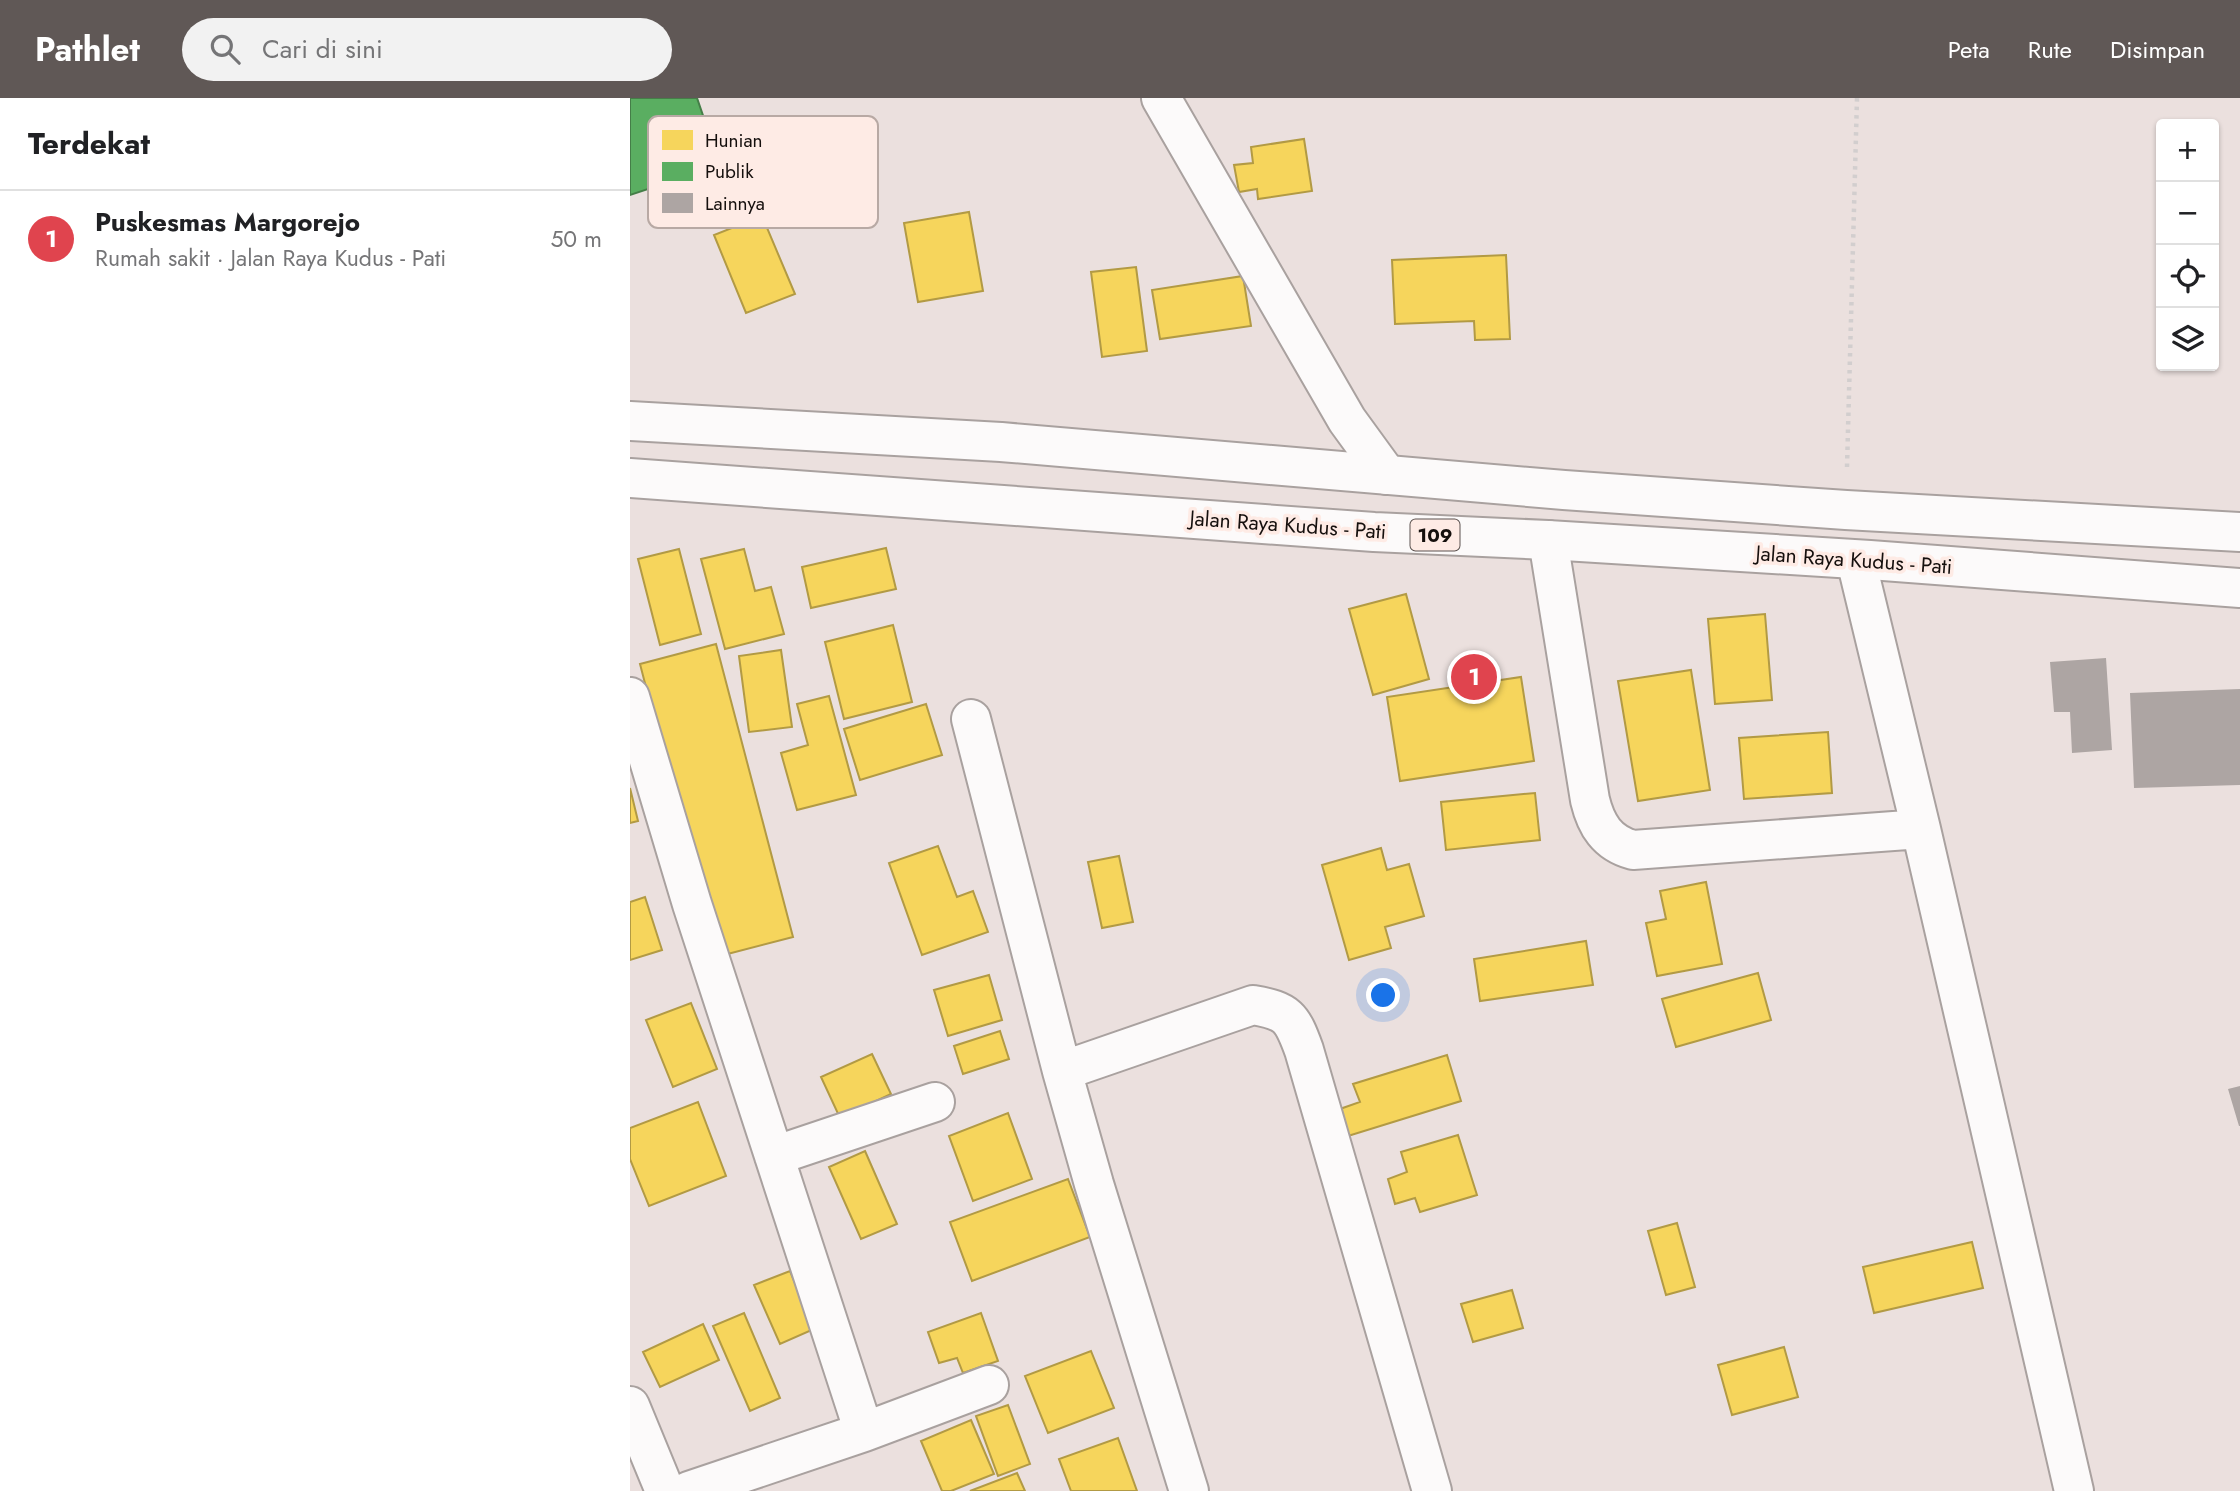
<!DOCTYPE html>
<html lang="id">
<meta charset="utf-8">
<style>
:root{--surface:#fff;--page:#f2f2f2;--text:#202124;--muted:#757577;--line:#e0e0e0;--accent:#605856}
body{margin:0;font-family:Jost,sans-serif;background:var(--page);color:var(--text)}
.controls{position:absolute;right:21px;top:21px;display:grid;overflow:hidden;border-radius:7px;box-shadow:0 2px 5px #0004}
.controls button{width:63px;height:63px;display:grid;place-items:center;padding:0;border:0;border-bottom:2px solid var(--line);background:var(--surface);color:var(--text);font:35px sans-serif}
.you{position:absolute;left:754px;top:898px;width:24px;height:24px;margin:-18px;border:5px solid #fff;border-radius:50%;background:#1a73e8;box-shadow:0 0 0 10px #1a73e833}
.badge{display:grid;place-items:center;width:46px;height:46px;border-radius:50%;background:var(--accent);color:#fff;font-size:23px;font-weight:700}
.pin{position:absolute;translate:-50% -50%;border:4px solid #fff;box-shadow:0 2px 7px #0006}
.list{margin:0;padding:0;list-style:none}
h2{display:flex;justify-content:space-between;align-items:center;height:91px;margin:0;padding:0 28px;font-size:30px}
h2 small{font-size:23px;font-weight:400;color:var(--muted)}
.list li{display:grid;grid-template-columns:46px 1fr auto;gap:21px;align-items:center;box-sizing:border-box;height:98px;padding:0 28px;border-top:2px solid var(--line)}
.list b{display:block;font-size:26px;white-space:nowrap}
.list p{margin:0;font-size:23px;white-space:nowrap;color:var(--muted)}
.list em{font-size:23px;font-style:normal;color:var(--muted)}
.icon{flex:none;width:38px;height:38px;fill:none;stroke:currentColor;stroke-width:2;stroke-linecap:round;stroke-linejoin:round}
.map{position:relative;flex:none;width:1610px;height:1393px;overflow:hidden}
header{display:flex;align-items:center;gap:42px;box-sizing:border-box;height:98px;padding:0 35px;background:var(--accent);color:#fff}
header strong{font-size:33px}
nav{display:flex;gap:38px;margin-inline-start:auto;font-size:24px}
.search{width:490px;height:63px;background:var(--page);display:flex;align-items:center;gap:18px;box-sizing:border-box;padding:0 24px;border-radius:38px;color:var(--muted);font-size:26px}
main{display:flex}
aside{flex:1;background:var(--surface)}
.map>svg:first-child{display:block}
.homes{fill:#f6d55c;stroke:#b29a44;stroke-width:2}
.public{fill:#5aae61;stroke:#457e48;stroke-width:2}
.building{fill:#ada5a3}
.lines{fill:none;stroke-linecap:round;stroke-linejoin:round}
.minor-casing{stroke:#a9a19f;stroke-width:42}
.primary-casing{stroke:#a9a19f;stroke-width:42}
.path{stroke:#d2cece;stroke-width:4.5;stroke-dasharray:3.5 5;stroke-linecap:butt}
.minor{stroke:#fcfafa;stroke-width:38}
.primary{stroke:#fcfafa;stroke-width:38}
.labels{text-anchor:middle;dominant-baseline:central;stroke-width:7;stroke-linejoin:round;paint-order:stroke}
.shield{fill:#feebe5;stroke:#5b514e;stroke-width:2}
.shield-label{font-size:19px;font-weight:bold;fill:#150f0d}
.street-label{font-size:21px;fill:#150f0d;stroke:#feebe5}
.key{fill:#feebe5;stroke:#b8a9a4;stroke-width:2}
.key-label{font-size:19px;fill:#150f0d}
</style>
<header>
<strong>Pathlet</strong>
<div class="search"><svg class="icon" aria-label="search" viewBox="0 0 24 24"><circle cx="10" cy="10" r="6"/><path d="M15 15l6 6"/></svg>Cari di sini</div>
<nav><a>Peta</a><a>Rute</a><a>Disimpan</a></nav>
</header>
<main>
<aside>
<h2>Terdekat<small></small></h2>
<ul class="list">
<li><span class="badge" style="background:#e0444e">1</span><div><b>Puskesmas Margorejo</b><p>Rumah sakit · Jalan Raya Kudus - Pati</p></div><em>50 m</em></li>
</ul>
</aside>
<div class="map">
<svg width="1610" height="1393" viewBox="0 0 1610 1393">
<rect width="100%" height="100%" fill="#ebe0de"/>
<path class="homes" d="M674,41L682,93L628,101L627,91L609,94L604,67L623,65L621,49Z
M339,114L353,193L288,204L274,125Z
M132,118L165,196L116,215L84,137Z
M876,157L880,241L845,242L844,223L765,226L762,162Z
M506,169L517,253L472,259L461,174Z
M613,178L621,228L530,241L522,192Z
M256,450L266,491L181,510L172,469Z
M49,451L71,536L30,547L8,461Z
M114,451L125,493L141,489L154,536L95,551L71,461Z
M776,496L799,581L743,597L719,511Z
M1135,516L1142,602L1085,606L1078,521Z
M263,527L282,604L214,621L195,544Z
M86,546L163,839L86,859L10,566Z
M151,552L162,629L119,634L109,558Z
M1061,572L1080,692L1008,703L988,583Z
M891,579L904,663L770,683L757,599Z
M199,598L226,697L167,712L151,655L178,647L167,606Z
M296,606L312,657L230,682L214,631Z
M1198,634L1202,695L1114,701L1109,640Z
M0,690L8,723L0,725Z
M905,695L910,742L816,752L811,704Z
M308,748L327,799L343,793L358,834L292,857L259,765Z
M751,750L757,772L779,766L794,818L755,829L761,850L719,862L692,767Z
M489,758L503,824L472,830L458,764Z
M1076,784L1092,866L1027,878L1016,825L1036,821L1030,793Z
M15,799L32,852L0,862V804Z
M956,843L963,887L850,903L844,861Z
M1128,875L1141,922L1046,949L1032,901Z
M359,877L372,922L318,938L304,892Z
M61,905L87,971L43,989L16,922Z
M370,933L379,961L333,976L324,948Z
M242,956L261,996L210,1020L191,979Z
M817,957L831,1003L718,1038L710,1011L730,1004L723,986Z
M68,1004L96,1078L19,1108L0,1061V1030Z
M378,1015L402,1081L343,1103L319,1038Z
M828,1037L847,1097L790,1114L785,1100L765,1106L758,1081L777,1074L771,1054Z
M235,1053L267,1126L231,1141L199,1069Z
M438,1081L460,1139L342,1183L320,1124Z
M1047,1125L1065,1189L1036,1197L1018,1133Z
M1342,1144L1353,1190L1244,1215L1233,1169Z
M160,1173L184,1231L150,1246L124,1187Z
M882,1192L893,1230L843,1244L831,1206Z
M114,1215L150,1300L120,1313L83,1228Z
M351,1215L368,1263L333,1275L327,1260L309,1265L298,1234Z
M73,1226L89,1262L30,1289L13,1254Z
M1154,1249L1168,1299L1102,1317L1088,1267Z
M461,1253L484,1310L418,1335L395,1278Z
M378,1307L400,1366L368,1378L346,1318Z
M341,1322L364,1376L321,1393H312L291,1343Z
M488,1340L507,1393H441L429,1361Z
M387,1375L395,1393H340Z"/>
<path class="public" d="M0,0H67L90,67L0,97Z"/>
<path class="building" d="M1476,560L1482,652L1442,655L1440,614H1424L1420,564Z
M1610,591V687L1504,690L1500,595Z
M1610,988V1028H1609L1598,991Z"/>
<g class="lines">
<g class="minor-casing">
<path id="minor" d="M531,0L717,322L757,377
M918,442L960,702C966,727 977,745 1003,752L1291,731
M1226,462L1291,731L1444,1393
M0,599L62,806L234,1334
M341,621L432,973
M144,1058L305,1004
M0,1308L35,1393
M59,1393L234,1334L359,1287
M559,1393L464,1086L432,973L623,907C658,913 662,919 674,952L802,1393"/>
</g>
<g class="primary-casing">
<path id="primary" d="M0,323L371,344L934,392L1216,412L1610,434
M0,380L744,434L918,442L1240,462L1610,490"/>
</g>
<path class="path" d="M1217,369L1227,0"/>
<use href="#minor" class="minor"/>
<use href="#primary" class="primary"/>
</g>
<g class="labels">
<rect class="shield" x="780.5" y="421.5" width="49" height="31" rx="5"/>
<g class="shield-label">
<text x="805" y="437">109</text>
</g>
<g class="street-label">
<text transform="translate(658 427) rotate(4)">Jalan Raya Kudus - Pati</text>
<text transform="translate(1224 462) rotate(4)">Jalan Raya Kudus - Pati</text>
</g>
</g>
<rect x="18" y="18" width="230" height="112" rx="10" class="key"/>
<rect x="32" y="32" width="31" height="20" fill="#f6d55c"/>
<rect x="32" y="64" width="31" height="19" fill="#5aae61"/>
<rect x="32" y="95" width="31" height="20" fill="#ada5a3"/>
<g class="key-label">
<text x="75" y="49">Hunian</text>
<text x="75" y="80">Publik</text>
<text x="75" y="112">Lainnya</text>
</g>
</svg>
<div class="controls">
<button>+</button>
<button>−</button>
<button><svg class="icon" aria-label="locate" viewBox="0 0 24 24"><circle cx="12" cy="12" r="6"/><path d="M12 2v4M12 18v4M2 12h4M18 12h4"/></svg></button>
<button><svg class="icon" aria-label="layers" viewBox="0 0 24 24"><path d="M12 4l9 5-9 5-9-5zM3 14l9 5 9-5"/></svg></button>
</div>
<div class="you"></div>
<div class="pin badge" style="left:844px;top:579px;background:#e0444e">1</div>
</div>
</main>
